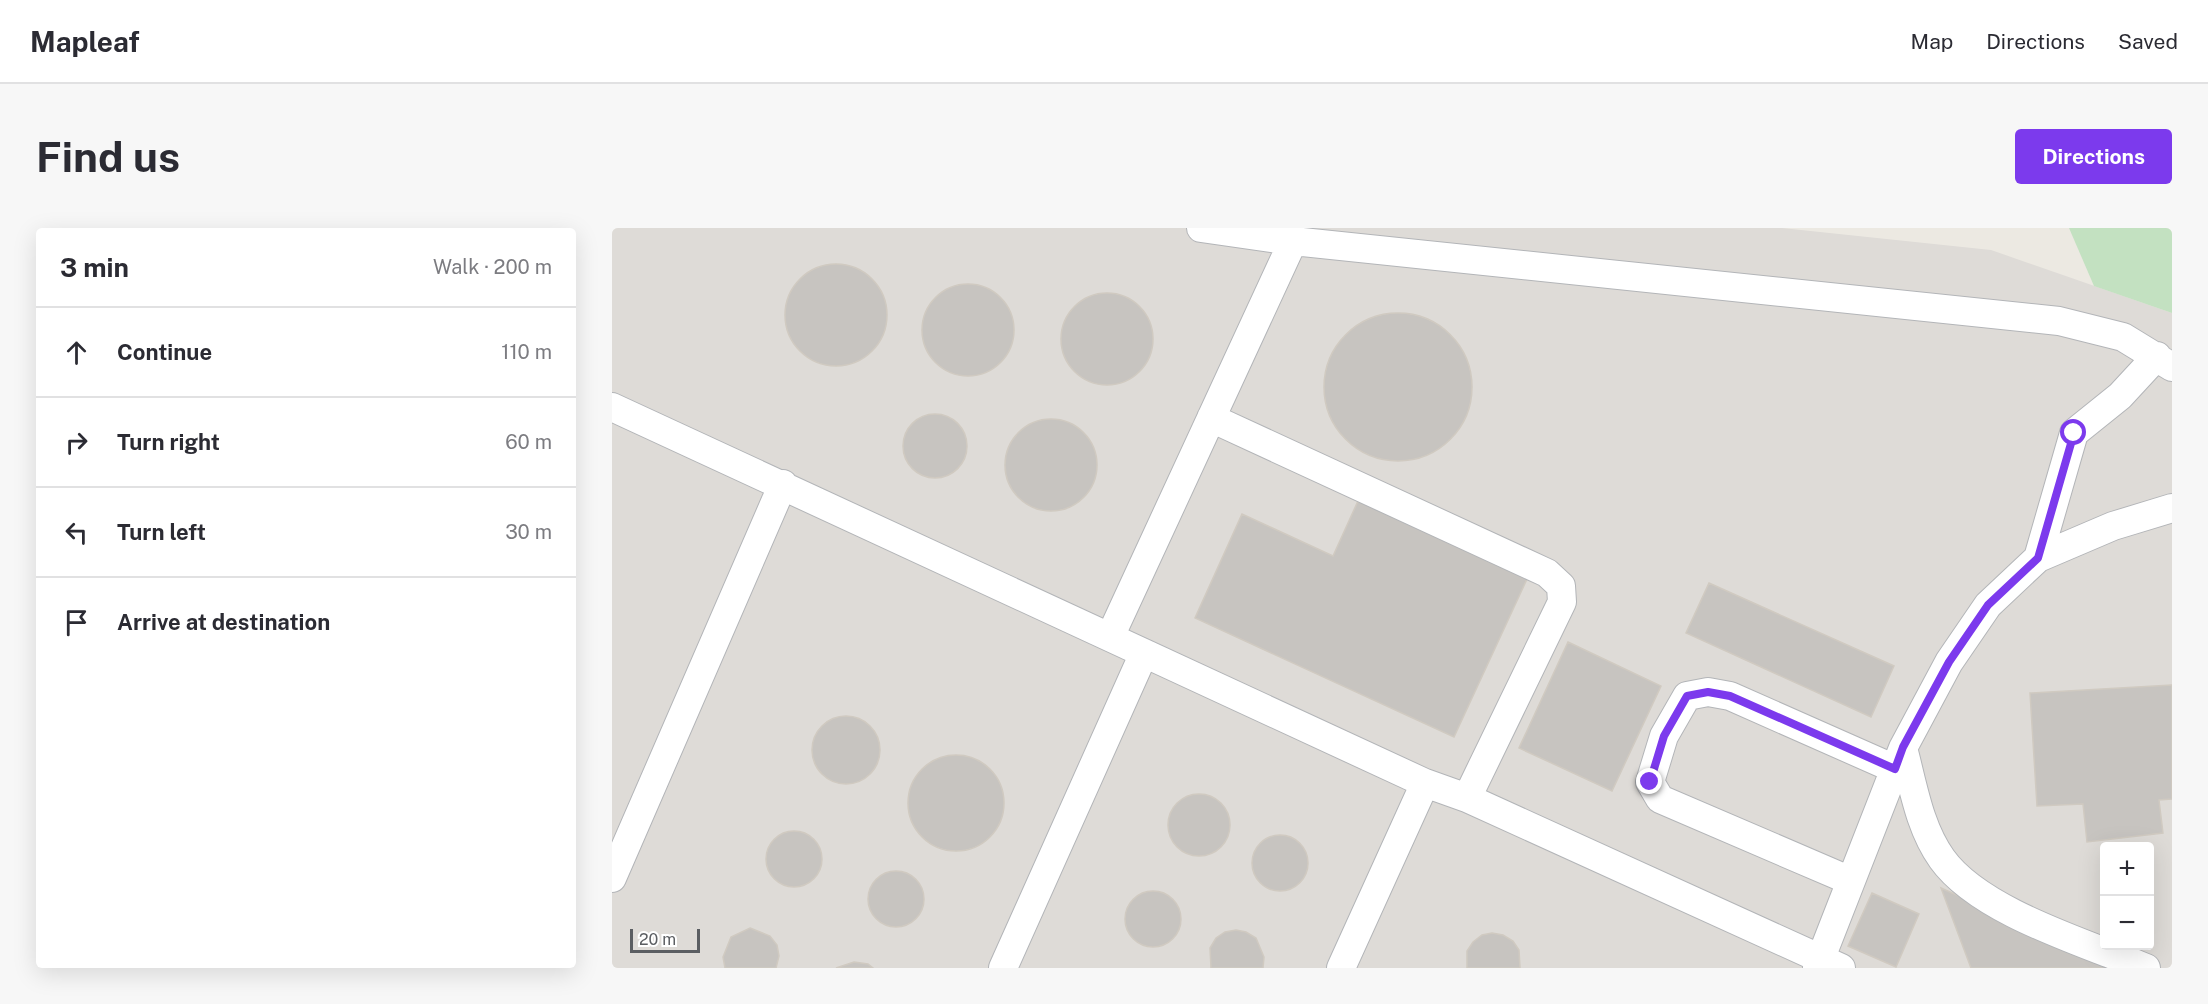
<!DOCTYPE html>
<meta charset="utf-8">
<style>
:root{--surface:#fff;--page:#f7f7f7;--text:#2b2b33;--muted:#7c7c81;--line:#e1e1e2;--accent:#7c3aed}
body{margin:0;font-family:"Public Sans",sans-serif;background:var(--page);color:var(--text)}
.controls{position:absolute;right:18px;bottom:18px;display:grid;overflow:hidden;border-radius:6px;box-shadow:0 6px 24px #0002}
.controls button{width:54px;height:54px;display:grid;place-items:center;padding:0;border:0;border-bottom:2px solid var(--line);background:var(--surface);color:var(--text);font:30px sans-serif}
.scale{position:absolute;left:18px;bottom:15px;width:70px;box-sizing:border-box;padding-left:6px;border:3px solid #5b5e62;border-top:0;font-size:16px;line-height:21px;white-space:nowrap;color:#5b5e62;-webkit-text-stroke:4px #fff;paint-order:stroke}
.stop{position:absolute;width:18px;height:18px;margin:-14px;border:4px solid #7c3aed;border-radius:50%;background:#fff}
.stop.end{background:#7c3aed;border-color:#fff;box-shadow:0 2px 6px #0008}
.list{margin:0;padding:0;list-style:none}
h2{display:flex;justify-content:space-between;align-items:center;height:78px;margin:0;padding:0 24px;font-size:26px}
h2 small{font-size:20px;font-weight:400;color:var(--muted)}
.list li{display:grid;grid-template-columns:39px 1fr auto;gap:18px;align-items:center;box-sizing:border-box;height:90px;padding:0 24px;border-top:2px solid var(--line)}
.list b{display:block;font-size:22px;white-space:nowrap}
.list em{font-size:20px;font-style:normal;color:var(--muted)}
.icon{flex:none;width:33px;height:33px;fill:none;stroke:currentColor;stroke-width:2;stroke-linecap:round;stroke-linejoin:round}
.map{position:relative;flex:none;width:1560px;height:740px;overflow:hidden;border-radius:6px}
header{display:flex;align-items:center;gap:36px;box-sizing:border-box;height:84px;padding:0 30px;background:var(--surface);border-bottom:2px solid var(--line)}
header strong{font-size:28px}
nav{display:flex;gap:33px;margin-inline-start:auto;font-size:21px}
.intro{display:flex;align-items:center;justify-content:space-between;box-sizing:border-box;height:144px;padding:0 36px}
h1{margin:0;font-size:42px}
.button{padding:15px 27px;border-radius:6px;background:var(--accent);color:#fff;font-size:21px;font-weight:700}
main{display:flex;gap:36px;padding:0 36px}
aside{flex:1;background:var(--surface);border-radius:6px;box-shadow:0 6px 24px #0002}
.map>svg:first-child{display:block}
.industrial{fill:#dedbd7;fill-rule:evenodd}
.green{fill:#c3e1c1}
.building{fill:#c7c4c0;stroke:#d0cac1;stroke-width:1.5}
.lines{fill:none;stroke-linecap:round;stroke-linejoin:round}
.minor-casing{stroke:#b3b5b8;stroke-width:30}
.minor{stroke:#fff;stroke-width:28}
.route{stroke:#7c3aed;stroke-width:8}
</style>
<header>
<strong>Mapleaf</strong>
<nav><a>Map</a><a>Directions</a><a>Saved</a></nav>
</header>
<div class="intro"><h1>Find us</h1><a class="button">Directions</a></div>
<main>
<aside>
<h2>3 min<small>Walk · 200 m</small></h2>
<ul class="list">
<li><svg class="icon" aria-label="ahead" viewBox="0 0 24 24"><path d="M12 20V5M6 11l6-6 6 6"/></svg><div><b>Continue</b></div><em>110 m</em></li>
<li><svg class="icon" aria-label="right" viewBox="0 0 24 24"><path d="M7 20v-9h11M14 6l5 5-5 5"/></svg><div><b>Turn right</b></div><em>60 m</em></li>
<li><svg class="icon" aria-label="left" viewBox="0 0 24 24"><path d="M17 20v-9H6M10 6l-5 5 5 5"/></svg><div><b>Turn left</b></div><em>30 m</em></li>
<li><svg class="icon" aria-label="arrive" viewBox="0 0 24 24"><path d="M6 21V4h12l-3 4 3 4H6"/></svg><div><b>Arrive at destination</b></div></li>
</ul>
</aside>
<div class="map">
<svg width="1560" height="740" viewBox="0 0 1560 740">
<rect width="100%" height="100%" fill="#ece9e2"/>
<path class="industrial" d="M0,0H1170L1379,22L1560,85V740H0ZM1492,618H1538V718H1492Z"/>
<path class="green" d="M1457,0H1560V85L1482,58Z"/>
<path class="building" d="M173 87a51 51 0 1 1 102 0a51 51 0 1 1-102 0Z
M310 102a46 46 0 1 1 92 0a46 46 0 1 1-92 0Z
M449 111a46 46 0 1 1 92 0a46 46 0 1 1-92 0Z
M712 159a74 74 0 1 1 148 0a74 74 0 1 1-148 0Z
M291 218a32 32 0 1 1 64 0a32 32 0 1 1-64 0Z
M393 237a46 46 0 1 1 92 0a46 46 0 1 1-92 0Z
M746,273L915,351L842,509L583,390L630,286L721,328Z
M1097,355L1282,438L1259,489L1074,405Z
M956,414L1049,458L1000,563L907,520Z
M1560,457V571L1547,572L1551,605L1475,614L1471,576L1425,578L1418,465Z
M200 522a34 34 0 1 1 68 0a34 34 0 1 1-68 0Z
M296 575a48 48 0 1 1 96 0a48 48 0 1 1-96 0Z
M556 597a31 31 0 1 1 62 0a31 31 0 1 1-62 0Z
M154 631a28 28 0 1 1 56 0a28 28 0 1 1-56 0Z
M640 635a28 28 0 1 1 56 0a28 28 0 1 1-56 0Z
M256 671a28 28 0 1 1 56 0a28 28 0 1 1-56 0Z
M1329,660L1508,740H1359Z
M513 691a28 28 0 1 1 56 0a28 28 0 1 1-56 0Z
M1260,665L1307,686L1284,739L1236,718Z
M138,700L158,708L165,717L167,728L164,740H113L111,729L119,709Z
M624,702L634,704L644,710L652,729L651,740H599L598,720L604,710L613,704Z
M880,705L891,707L901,713L907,722L908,740H855V723L861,714L870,707Z
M242,734L256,736L261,740H224Z"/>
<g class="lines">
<g class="minor-casing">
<path id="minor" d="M589,0L681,13L1447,93L1511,109L1560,139
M0,179L813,555L855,570L1229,740
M599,190L935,345L949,358L950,374L855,570
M1426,330L1462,205L1508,168L1545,128
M498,409L681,13
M1291,520C1301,557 1307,599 1330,631C1368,684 1474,715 1534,740
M0,650L171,256
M1239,653L1048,571L1038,554L1052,508L1075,468L1096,464L1118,468L1283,541
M391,740L532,425
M729,740L813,555
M1205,740L1291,520L1337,434L1376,377L1426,330L1501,298L1560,280"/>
</g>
<use href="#minor" class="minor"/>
</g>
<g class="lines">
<path class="route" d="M1038,554L1052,508L1075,468L1096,464L1118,468L1283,541L1291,519L1337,434L1376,377L1426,330L1462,205"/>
</g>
</svg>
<div class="controls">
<button>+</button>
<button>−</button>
</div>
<div class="scale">20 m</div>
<div class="stop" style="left:1462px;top:205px"></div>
<div class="stop end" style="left:1038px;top:554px"></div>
</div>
</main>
